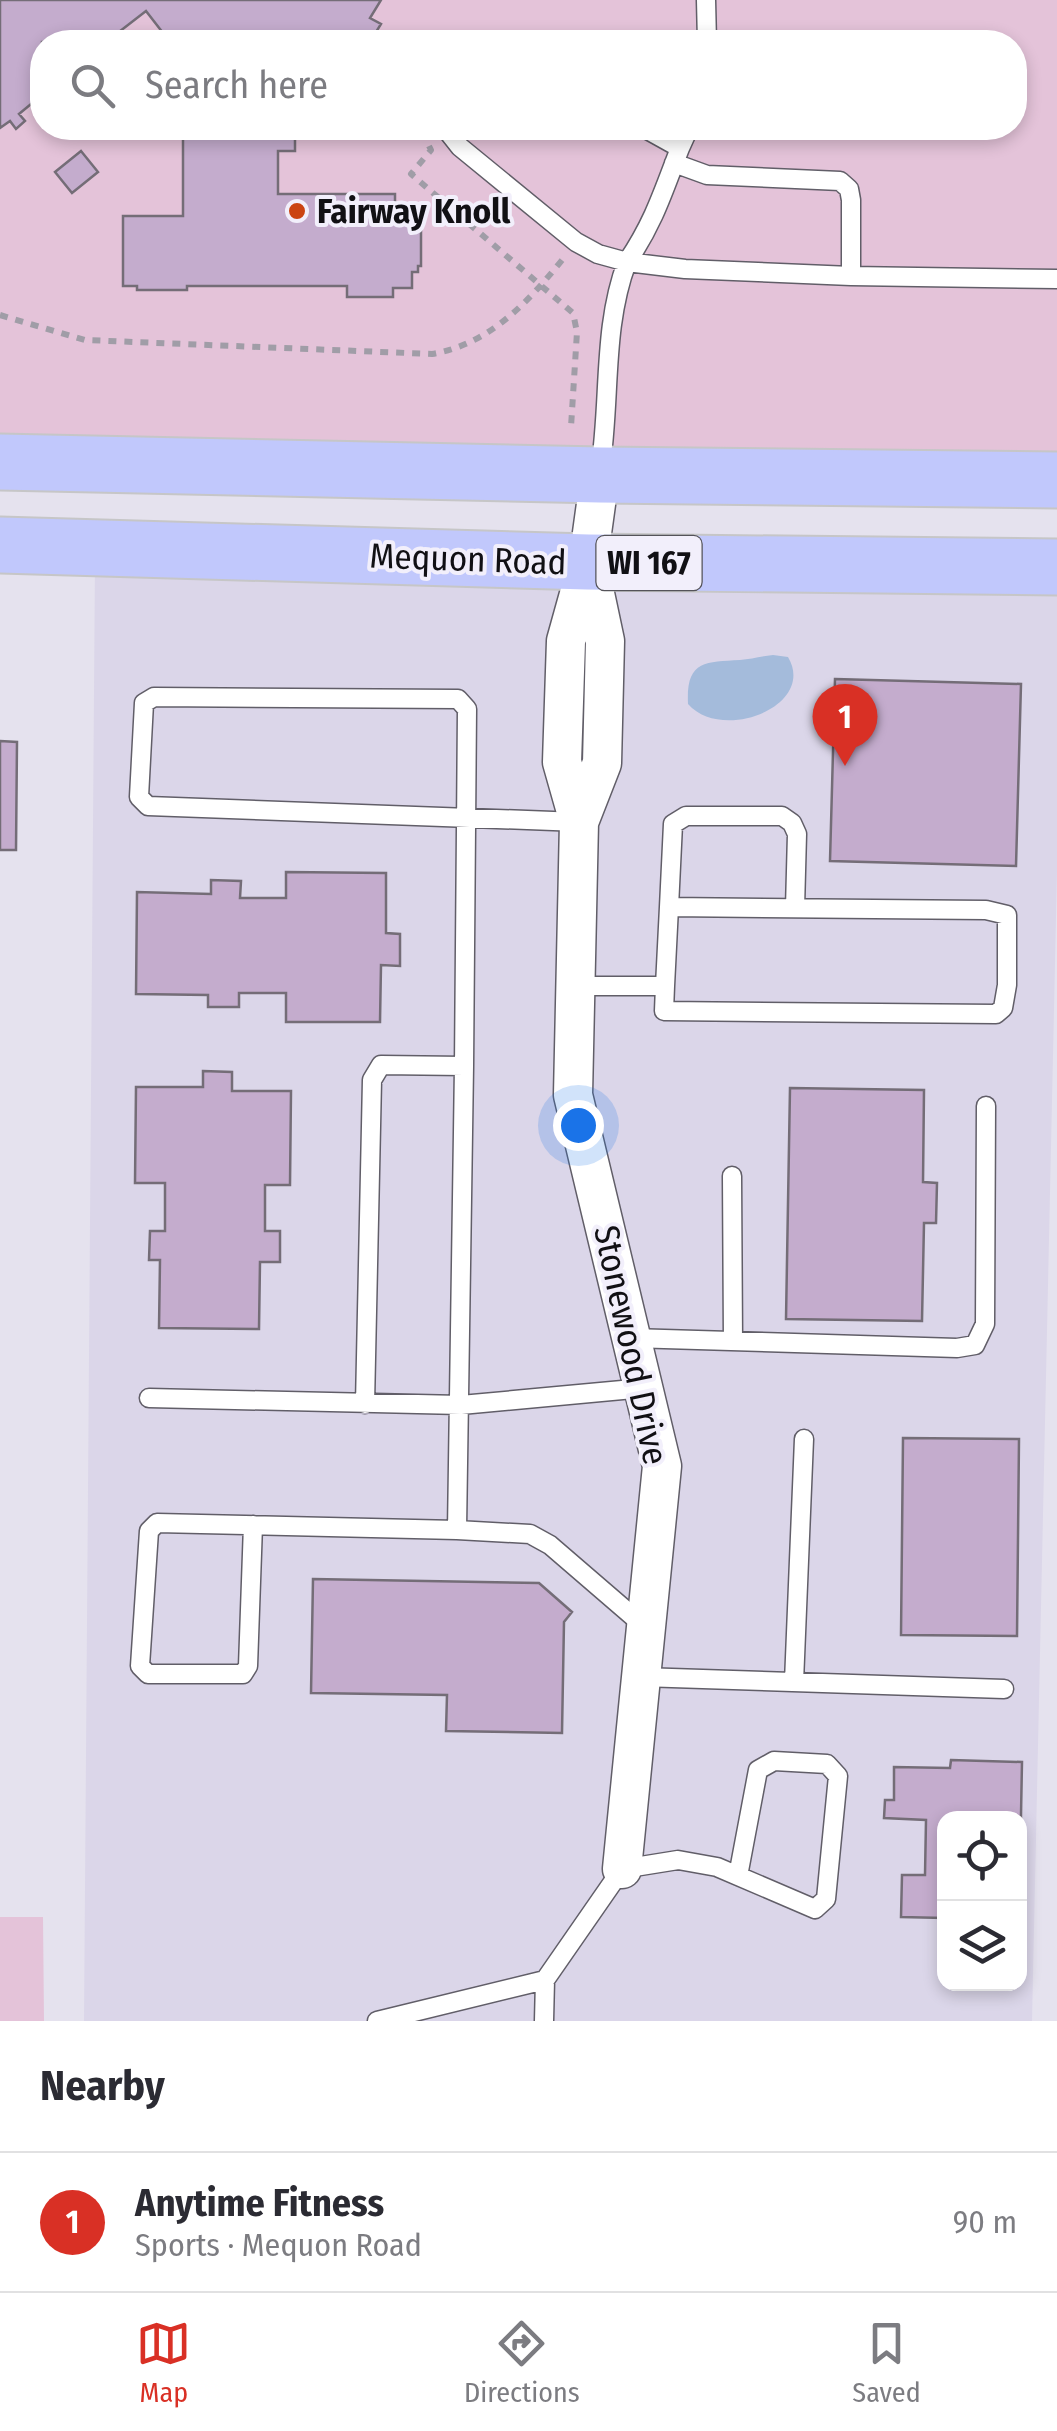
<!DOCTYPE html>
<meta charset="utf-8">
<style>
:root{--surface:#fff;--page:#f2f2f3;--text:#2b2b33;--muted:#7c7c81;--line:#e1e1e2;--accent:#d93025}
body{margin:0;font-family:"Fira Sans Condensed",sans-serif;background:var(--page);color:var(--text)}
.controls{position:absolute;right:30px;bottom:30px;display:grid;overflow:hidden;border-radius:20px;box-shadow:0 5px 15px #0003}
.controls button{width:90px;height:90px;display:grid;place-items:center;padding:0;border:0;border-bottom:2px solid var(--line);background:var(--surface);color:var(--text);font:50px sans-serif}
.you{position:absolute;left:578px;top:1125px;width:35px;height:35px;margin:-25px;border:8px solid #fff;border-radius:50%;background:#1a73e8;box-shadow:0 0 0 15px #1a73e833}
.badge{display:grid;place-items:center;width:65px;height:65px;border-radius:50%;background:var(--accent);color:#fff;font-size:32px;font-weight:700}
.pin{position:absolute;translate:-50% -82px;filter:drop-shadow(0 2px 5px #0008)}
.pin::after{content:'';position:absolute;top:52px;width:35px;height:30px;background:inherit;clip-path:polygon(0 0,100% 0,50% 100%)}
.list{margin:0;padding:0;list-style:none}
h2{display:flex;justify-content:space-between;align-items:center;height:130px;margin:0;padding:0 40px;font-size:42px}
h2 small{font-size:32px;font-weight:400;color:var(--muted)}
.list li{display:grid;grid-template-columns:65px 1fr auto;gap:30px;align-items:center;box-sizing:border-box;height:140px;padding:0 40px;border-top:2px solid var(--line)}
.list b{display:block;font-size:38px;white-space:nowrap}
.list p{margin:0;font-size:32px;white-space:nowrap;color:var(--muted)}
.list em{font-size:32px;font-style:normal;color:var(--muted)}
.icon{flex:none;width:55px;height:55px;fill:none;stroke:currentColor;stroke-width:2;stroke-linecap:round;stroke-linejoin:round}
.map{position:relative;flex:none;width:1057px;height:2021px;overflow:hidden}
.search{position:absolute;background:var(--surface);box-shadow:0 5px 15px #0003;left:30px;right:30px;top:30px;height:110px;display:flex;align-items:center;gap:25px;box-sizing:border-box;padding:0 35px;border-radius:40px;color:var(--muted);font-size:38px}
.sheet{height:270px;background:var(--surface)}
nav{display:flex;justify-content:space-around;align-items:center;box-sizing:border-box;height:140px;border-top:2px solid var(--line);background:var(--surface);font-size:28px;color:var(--muted)}
nav a{display:grid;justify-items:center;gap:5px}
nav .on{color:var(--accent)}
.map>svg:first-child{display:block}
.built{fill:#dbd6e9;fill-rule:evenodd}
.green{fill:#e4c3d9;fill-rule:evenodd}
.water{fill:#a4bbdb}
.building{fill:#c4accd;stroke:#746d77;stroke-width:2.5}
.lines{fill:none;stroke-linecap:round;stroke-linejoin:round}
.service-casing{stroke:#615e68;stroke-width:21}
.minor-casing{stroke:#615e68;stroke-width:41}
.primary-casing{stroke:#c6c6c7;stroke-width:59}
.path{stroke:#a09da7;stroke-width:6;stroke-dasharray:8 8;stroke-linecap:butt}
.service{stroke:#fff;stroke-width:18}
.minor{stroke:#fff;stroke-width:38}
.primary{stroke:#c1c8fc;stroke-width:55}
.poi-dot{fill:#cb4412;stroke:#f2effb;stroke-width:4}
.labels{text-anchor:middle;dominant-baseline:central;stroke-width:8;stroke-linejoin:round;paint-order:stroke}
.shield{fill:#f2effb;stroke:#545359;stroke-width:2.5}
.shield-label{font-size:32px;font-weight:bold;fill:#111014}
.poi-label{font-size:35px;font-weight:bold;fill:#111014;stroke:#f2effb;text-anchor:start}
.street-label{font-size:35px;fill:#111014;stroke:#f2effb}
</style>
<div class="map">
<svg width="1057" height="2021" viewBox="0 0 1057 2021">
<rect width="100%" height="100%" fill="#e5e2ee"/>
<path class="built" d="M95,560L1057,579V871L1032,2021H84ZM944,1818H1020V1984H944Z"/>
<path class="green" d="M0,0H1057V467L0,440ZM42,42H1014V128H42Z
M0,1917H43L44,2021H0Z"/>
<path class="water" d="M773,655L788,657C817,706 722,743 688,704C686,661 704,662 740,660C751,659 762,656 773,655Z"/>
<path class="building" d="M0,0H381L370,18L381,24L376,32L393,42H170L146,11L106,42H42V95L19,114L25,121L16,129L10,121L0,128Z
M183,128H295V151H278V194H395V205H412V226H421V266H418V272H412V288H393V297H347V286H187V290H137V286H123V216H183Z
M81,151L98,172L72,193L55,172Z
M835,679L1021,684L1016,866L830,861Z
M0,741L17,742L16,850H0Z
M286,872L386,873V933L400,934V966L381,965L380,1022H286V993H239V1007H208V995L136,994L137,892L211,894V880L241,881L240,898H286Z
M203,1071L232,1072V1091H291L290,1185H265V1231H280V1262H260L259,1329L159,1328L160,1260H149L150,1231H165V1183H135L136,1087H203Z
M790,1088L924,1090L923,1182L937,1183L936,1223H924L922,1321L786,1319Z
M903,1438L1019,1439L1017,1636L901,1635Z
M313,1579L539,1583L572,1612L564,1622L562,1733L446,1731L447,1695L311,1693Z
M951,1760L1022,1762L1020,1867V1818H944V1918L901,1917L902,1875H925L926,1820L884,1818L885,1800H894V1767L950,1768Z"/>
<g class="lines">
<g class="service-casing">
<path id="service" d="M706,0L707,42
M445,128L460,147L576,242L598,254L627,262C602,328 611,400 600,470
M644,128L680,148L689,128
M674,163L707,175L840,181L849,189L851,200V276L685,269L627,262C654,222 663,192 680,148
M851,276L1057,279
M669,907L673,824L686,816H782L792,823L797,834L795,908
M575,986H665L664,1011L996,1014L1003,1008L1007,985V915L986,910L669,907L665,986
M732,1176L733,1341
M631,1338L957,1348L975,1345L985,1324L986,1106
M149,1398L461,1405L644,1388
M365,1404L372,1080L381,1065L464,1066L467,709L458,699L154,697L144,703L139,797L148,806L579,822
M253,1525L248,1666L243,1674H148L140,1666L149,1531L157,1523L457,1530L464,1066
M457,1530L530,1534L550,1545L644,1626
M641,1677L1004,1689
M794,1682L804,1439
M377,2021L545,1980
M544,2021L545,1980L622,1869L678,1860L717,1867L815,1909L826,1899L838,1776L827,1764L774,1761L758,1770L738,1876"/>
</g>
<g class="minor-casing">
<path id="minor" d="M600,475L588,562L566,641L562,762L579,822L573,1095L662,1466L622,1869
M579,822L602,763L605,641L590,570"/>
</g>
<g class="primary-casing">
<path id="primary" d="M0,462L600,475L1057,480
M0,545L588,562L1057,567"/>
</g>
<path class="path" d="M376,128L393,133L419,128
M429,146L431,150L411,174L573,313L577,332L571,427
M0,315L85,340L432,354C490,344 527,303 563,259"/>
<use href="#service" class="service"/>
<use href="#minor" class="minor"/>
<use href="#primary" class="primary"/>
</g>
<circle class="poi-dot" cx="297" cy="211" r="10"/>
<g class="labels">
<rect class="shield" x="596.5" y="536" width="105" height="54" rx="8"/>
<g class="shield-label">
<text x="649" y="563">WI 167</text>
</g>
<g class="poi-label">
<text x="317" y="211">Fairway Knoll</text>
</g>
<g class="street-label">
<text transform="translate(468 559) rotate(2)">Mequon Road</text>
<text transform="translate(631 1345) rotate(78)">Stonewood Drive</text>
</g>
</g>
</svg>
<div class="controls">
<button><svg class="icon" aria-label="locate" viewBox="0 0 24 24"><circle cx="12" cy="12" r="6"/><path d="M12 2v4M12 18v4M2 12h4M18 12h4"/></svg></button>
<button><svg class="icon" aria-label="layers" viewBox="0 0 24 24"><path d="M12 4l9 5-9 5-9-5zM3 14l9 5 9-5"/></svg></button>
</div>
<div class="you"></div>
<div class="pin badge" style="left:845px;top:766px">1</div>
<div class="search"><svg class="icon" aria-label="search" viewBox="0 0 24 24"><circle cx="10" cy="10" r="6"/><path d="M15 15l6 6"/></svg>Search here</div>
</div>
<section class="sheet">
<h2>Nearby<small></small></h2>
<ul class="list">
<li><span class="badge">1</span><div><b>Anytime Fitness</b><p>Sports · Mequon Road</p></div><em>90 m</em></li>
</ul>
</section>
<nav>
<a class="on"><svg class="icon" aria-label="map" viewBox="0 0 24 24"><path d="M3 6l6-2 6 2 6-2v14l-6 2-6-2-6 2zM9 4v14M15 6v14"/></svg>Map</a>
<a><svg class="icon" aria-label="directions" viewBox="0 0 24 24"><path d="M12 3l9 9-9 9-9-9zM9 14v-3h6M13 9l2 2-2 2"/></svg>Directions</a>
<a><svg class="icon" aria-label="saved" viewBox="0 0 24 24"><path d="M7 4h10v16l-5-4-5 4z"/></svg>Saved</a>
</nav>
